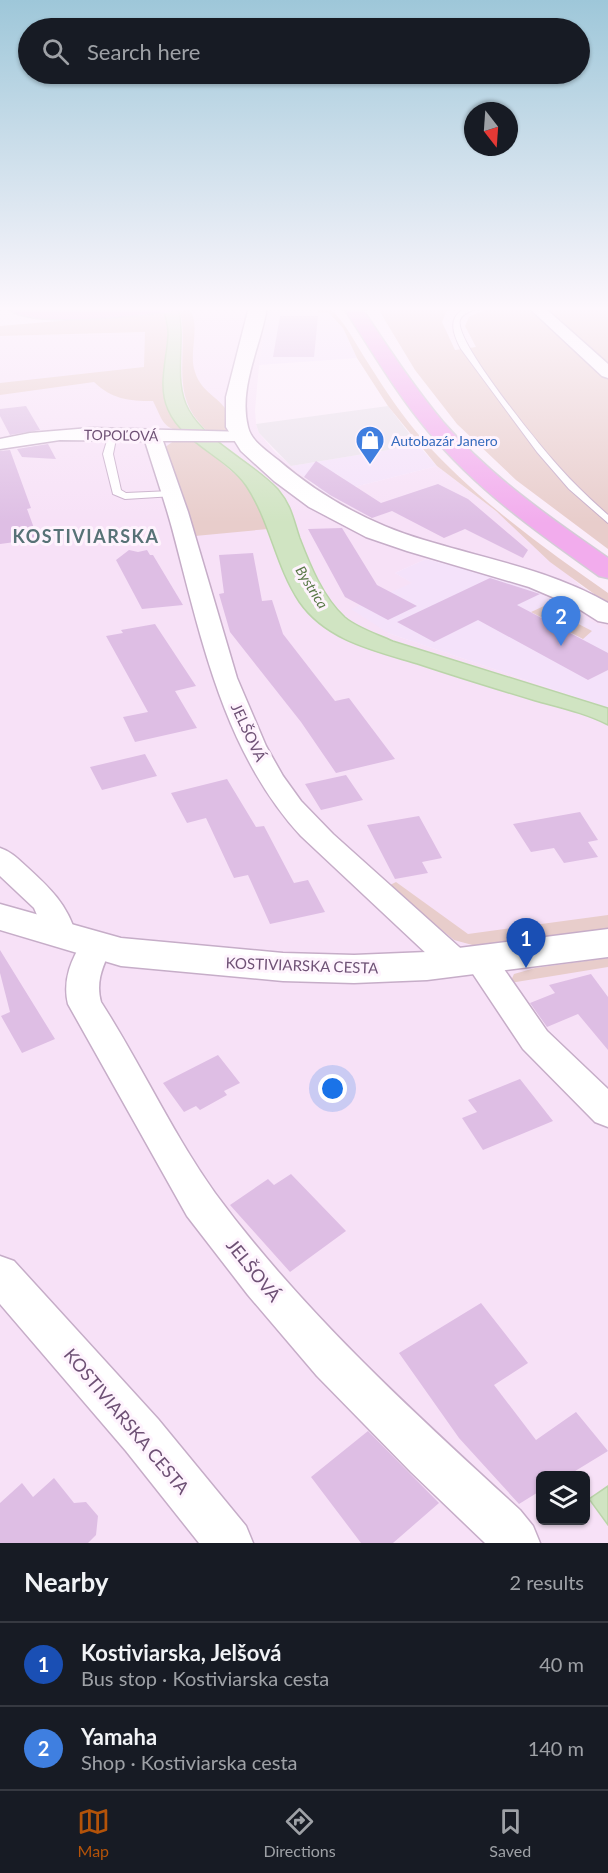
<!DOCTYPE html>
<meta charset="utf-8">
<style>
:root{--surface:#171b24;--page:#242831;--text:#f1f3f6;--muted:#9ea1a6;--line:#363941;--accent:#b45309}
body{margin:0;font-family:Lato,sans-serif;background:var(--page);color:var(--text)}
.controls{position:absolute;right:18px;bottom:18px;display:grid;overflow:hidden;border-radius:9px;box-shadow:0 2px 4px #0004}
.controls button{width:54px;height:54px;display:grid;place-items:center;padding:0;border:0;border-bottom:2px solid var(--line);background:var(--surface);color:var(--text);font:30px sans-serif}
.compass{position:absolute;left:464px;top:102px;width:54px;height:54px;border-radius:50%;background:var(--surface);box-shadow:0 2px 4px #0004;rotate:163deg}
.you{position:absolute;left:333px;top:1089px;width:21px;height:21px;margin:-15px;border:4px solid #fff;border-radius:50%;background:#1a73e8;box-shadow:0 0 0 9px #1a73e833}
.badge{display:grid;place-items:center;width:39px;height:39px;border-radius:50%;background:var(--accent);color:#fff;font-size:20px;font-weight:700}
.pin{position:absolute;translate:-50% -50px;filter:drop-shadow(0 2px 3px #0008)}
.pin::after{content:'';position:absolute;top:32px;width:21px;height:18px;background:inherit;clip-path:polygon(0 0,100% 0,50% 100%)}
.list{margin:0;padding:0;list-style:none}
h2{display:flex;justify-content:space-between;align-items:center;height:78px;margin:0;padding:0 24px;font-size:26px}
h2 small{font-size:20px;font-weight:400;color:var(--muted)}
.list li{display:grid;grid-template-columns:39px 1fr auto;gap:18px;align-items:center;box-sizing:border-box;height:84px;padding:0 24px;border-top:2px solid var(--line)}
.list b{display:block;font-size:22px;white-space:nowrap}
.list p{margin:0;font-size:20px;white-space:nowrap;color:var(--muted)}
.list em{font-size:20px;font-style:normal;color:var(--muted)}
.icon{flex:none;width:33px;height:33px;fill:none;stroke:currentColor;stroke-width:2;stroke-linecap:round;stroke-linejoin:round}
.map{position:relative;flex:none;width:608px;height:1543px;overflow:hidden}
.search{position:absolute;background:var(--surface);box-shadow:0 2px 4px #0004;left:18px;right:18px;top:18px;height:66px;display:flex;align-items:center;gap:15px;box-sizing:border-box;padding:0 21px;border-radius:33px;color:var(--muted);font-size:22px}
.sheet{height:246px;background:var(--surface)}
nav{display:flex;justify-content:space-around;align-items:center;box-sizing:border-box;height:84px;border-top:2px solid var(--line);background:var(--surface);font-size:16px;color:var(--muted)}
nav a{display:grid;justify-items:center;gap:3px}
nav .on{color:var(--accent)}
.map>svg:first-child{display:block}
.residential{fill:#f7e1f7;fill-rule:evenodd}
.commercial{fill:#f4e2fa}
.industrial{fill:#eae1eb}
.green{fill:#e8cdcb}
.water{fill:#d0e4c2;stroke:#bad4a9;stroke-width:1.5}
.building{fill:#debee4}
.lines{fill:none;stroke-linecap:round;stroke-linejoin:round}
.service-casing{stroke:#c6adc8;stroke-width:2}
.minor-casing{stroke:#c6adc8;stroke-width:3}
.tertiary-casing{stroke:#c6adc8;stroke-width:3}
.primary-casing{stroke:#d4cbd6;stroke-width:3}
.service{fill:#fff;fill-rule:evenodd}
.minor{fill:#fff;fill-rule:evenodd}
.tertiary{fill:#fff;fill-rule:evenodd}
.primary{fill:#f2aced;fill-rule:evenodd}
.labels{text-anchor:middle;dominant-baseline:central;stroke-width:6;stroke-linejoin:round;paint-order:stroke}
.far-street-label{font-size:14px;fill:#6e5175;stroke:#fef3fd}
.far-shop-label{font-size:14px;fill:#366cbe;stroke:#fef3fd;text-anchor:start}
.far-water-label{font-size:14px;font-style:italic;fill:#587846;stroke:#fef3fd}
.street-label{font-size:15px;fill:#6e5175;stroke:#fef3fd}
.far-district-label{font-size:18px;font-weight:bold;letter-spacing:1.5px;fill:#577276;stroke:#fef3fd}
.near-street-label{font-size:18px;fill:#6e5175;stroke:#fef3fd}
</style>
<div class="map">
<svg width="608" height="1543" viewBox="0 0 608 1543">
<rect width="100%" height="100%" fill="#fbedfa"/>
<path class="residential" d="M188,307H267L259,365L255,410L256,424L259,433L275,452L317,487L327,494L437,466L496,511L580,585L608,604V630L494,576L426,559L395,573L413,583L388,633L608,708V1543H0V336L193,331L192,313ZM540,1476H586V1520H540Z"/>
<path class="commercial" d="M267,307H314L319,313L328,312L343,328L357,358L259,365Z
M418,445L437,466L327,494L317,487L344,479L335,473L307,479L291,466Z
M426,559L522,584L608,630V708L388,633L351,609L412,583L395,573Z"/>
<path class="industrial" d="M388,406L418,445L291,466L259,433L256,424Z"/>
<path class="green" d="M314,307H329C346,323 355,343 368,363C385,390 403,417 424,441C477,500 544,548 608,593V604L550,562L496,511L437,466L388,406L357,358L343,328L328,312L319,313Z
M377,307H455L446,312L442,322L455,350L476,347L465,326L469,317C487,307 516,300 534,313C544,320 553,330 563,339L579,337L546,307H608V549L516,480L457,424L415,370Z
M190,310C201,327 188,353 195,372C201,391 215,395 225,408L227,433C221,433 213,434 208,431C204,429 201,424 198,421C171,389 189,348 180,311Z
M164,312L168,333L163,377L184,431C162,430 162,418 153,401C128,401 112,399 94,382L0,395V383L144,367L145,332L0,336V326Z
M175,440H195L243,481L257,502L268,529L195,536L164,448Z
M544,606L592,631L583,639L531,612Z
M396,882L468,934L608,915V931L476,946L454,940L388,886Z
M608,958V967L510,983L514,974L535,968Z"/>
<path class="water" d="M163,307H178C187,340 172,380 189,410C206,441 254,463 278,489C292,506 293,517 300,538C310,564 323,597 345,617C358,628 378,634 393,641L608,708V725C584,713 560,708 535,701C495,689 456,677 417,664C374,651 326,641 299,602C275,566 270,522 246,486C226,457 183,444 168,410C157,386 167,359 168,334C168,325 165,316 163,307Z
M608,1486V1525L589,1499Z"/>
<path class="building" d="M280,316H318L314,357H273Z
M26,406L40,430L10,435L0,416V409Z
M48,444L56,459L22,457L17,449Z
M10,450L31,508L27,509L38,539L0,544V451Z
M316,461L381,503L438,484L468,499L528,550L523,558L465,529L444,538L392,511L372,518L330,495L304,477Z
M342,528L377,585L417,606L388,620L345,597L308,529Z
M129,550L138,552L147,550L150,555H153L183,605L142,609L116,560Z
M253,553L262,601L272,600L283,634L335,701L349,698L395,759L336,773L301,722L230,632L219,594L224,593L219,555Z
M490,578L540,594L517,605L608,653V670L588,680L478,620L434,642L397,622Z
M155,624L196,686L175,691L197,728L135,742L123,717L148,712L106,636L123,633L121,630Z
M145,754L157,776L102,790L90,767Z
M346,775L363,800L321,810L305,784Z
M227,779L256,827L264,826L294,883L308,880L325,912L270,924L248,875L234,878L206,818L187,823L171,793Z
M580,812L598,840L588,842L598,857L564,863L554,848L531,852L513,824Z
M419,816L442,858L422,862L428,873L395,879L367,825Z
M0,950L55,1039L22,1053L1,1016L10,1012L0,973Z
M591,974L608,997V1050L578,1014L547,1027L530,1003L555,993L549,985Z
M218,1055L240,1083L224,1091L227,1095L200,1110L196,1106L184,1112L163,1083Z
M520,1079L553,1121L483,1150L462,1118L477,1112L468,1100Z
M291,1174L346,1231L290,1272L230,1205L268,1179L274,1185Z
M481,1303L528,1363L494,1385L536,1440L576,1412L608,1451L567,1476H540V1491L519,1504L459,1438L399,1353Z
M368,1431L439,1503L393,1543H361L311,1477Z
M54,1478L74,1503L86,1502L98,1516L96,1535L88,1543H0V1503L22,1483L33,1497Z"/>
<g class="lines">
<g class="service-casing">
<path id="service" d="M468,307H479C473,311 463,312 460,320C453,340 541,447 559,467C574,484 591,500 608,515V523L569,489L537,452L461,349C452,332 447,316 468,307Z
M113,431L117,434L113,454L121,490L126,493L171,491L176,494L174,496L125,499L113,494L103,454L109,434Z"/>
</g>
<g class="minor-casing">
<path id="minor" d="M528,307H544L608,364V378L602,376Z
M90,428L248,432L251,436L248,440L242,441H163L188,512L237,678L266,746L283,776L301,801L333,834L468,955L470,952L481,948L492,952L547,1031L608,1089V1127L595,1122L523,1049L469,968L467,971L456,975L445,971L301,836C223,751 201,637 172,528C164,499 154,470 145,441L60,440L0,449V439L30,433Z
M0,848C12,852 18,859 27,867C49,887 68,905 76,935L71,943L60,946L49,943L34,908L0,876Z
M96,934L107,937L112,945C104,965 95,980 101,1002C141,1064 172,1133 215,1193C302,1311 412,1411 520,1510L533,1526L540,1543H485L411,1472L317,1376L248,1295L187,1216L68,1004C62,979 72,958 85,937Z
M0,1256L14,1261L158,1419L246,1526L253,1543H199L126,1451L0,1304Z"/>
</g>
<g class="tertiary-casing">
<path id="tertiary" d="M249,307H267C261,346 238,387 248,427C251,441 267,451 278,460C321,497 370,524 424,540C486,559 551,570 608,603V623L598,621L576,607L529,587L407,551L366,537L309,507L274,481L241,451L226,427V397Z
M0,904L121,938L283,953L354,955L427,952L608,929V957L427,980L354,983L283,981L121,966L0,930Z"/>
</g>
<g class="primary-casing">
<path id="primary" d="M7,307H174L171,311L165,312C137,315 24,329 7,307Z
M343,307H361C387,346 413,386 443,422C490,476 550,518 608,558V578L599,576C538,533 476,489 428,431C396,393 371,349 343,307Z"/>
</g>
<use href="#service" class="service"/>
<use href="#minor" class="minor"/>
<use href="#tertiary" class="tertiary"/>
<use href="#primary" class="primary"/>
</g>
<linearGradient id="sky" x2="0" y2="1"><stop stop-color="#9ec7d9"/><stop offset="0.59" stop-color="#fdf7fd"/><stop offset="1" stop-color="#fdf7fd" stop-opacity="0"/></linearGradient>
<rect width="608" height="523" fill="url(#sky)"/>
<defs>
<g id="shop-pin" transform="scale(1.5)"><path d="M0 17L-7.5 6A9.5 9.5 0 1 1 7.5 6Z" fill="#3f7fe0" stroke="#fef3fd"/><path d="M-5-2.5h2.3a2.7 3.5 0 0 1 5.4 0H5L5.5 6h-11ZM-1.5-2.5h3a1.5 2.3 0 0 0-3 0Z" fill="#fff"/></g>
</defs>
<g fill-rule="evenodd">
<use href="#shop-pin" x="370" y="440"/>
</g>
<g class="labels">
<g class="far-street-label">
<text transform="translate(121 435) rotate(1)">TOPOĽOVÁ</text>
</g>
<g class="far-shop-label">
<text x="391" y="440">Autobazár Janero</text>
</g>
<g class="far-water-label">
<text transform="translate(312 587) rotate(58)">Bystrica</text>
</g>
<g class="street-label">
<text transform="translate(249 732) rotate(65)">JELŠOVÁ</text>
<text transform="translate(302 965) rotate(2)">KOSTIVIARSKA CESTA</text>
</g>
<g class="far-district-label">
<text x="86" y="536">KOSTIVIARSKA</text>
</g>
<g class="near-street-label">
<text transform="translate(254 1270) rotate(51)">JELŠOVÁ</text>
<text transform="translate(127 1421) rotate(50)">KOSTIVIARSKA CESTA</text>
</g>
</g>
</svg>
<div class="controls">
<button><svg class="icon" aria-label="layers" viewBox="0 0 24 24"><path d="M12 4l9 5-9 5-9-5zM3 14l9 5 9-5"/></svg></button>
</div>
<svg class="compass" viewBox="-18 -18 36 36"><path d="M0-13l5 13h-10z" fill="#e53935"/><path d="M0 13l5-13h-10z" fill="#9ea1a6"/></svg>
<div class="you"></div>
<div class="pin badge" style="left:526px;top:968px;background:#1a4fb4">1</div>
<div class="pin badge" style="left:561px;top:646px;background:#3f7fe0">2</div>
<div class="search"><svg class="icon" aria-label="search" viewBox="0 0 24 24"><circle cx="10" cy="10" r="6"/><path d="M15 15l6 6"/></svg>Search here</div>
</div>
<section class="sheet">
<h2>Nearby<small>2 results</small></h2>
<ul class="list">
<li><span class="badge" style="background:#1a4fb4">1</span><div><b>Kostiviarska, Jelšová</b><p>Bus stop · Kostiviarska cesta</p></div><em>40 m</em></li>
<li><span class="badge" style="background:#3f7fe0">2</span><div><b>Yamaha</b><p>Shop · Kostiviarska cesta</p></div><em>140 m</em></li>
</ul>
</section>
<nav>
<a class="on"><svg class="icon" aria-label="map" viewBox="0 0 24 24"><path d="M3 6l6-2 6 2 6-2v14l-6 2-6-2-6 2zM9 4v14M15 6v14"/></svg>Map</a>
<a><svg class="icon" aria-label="directions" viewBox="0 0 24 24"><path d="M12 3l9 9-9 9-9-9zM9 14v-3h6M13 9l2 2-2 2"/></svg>Directions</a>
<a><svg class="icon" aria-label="saved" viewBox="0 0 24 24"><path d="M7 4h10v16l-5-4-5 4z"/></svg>Saved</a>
</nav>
